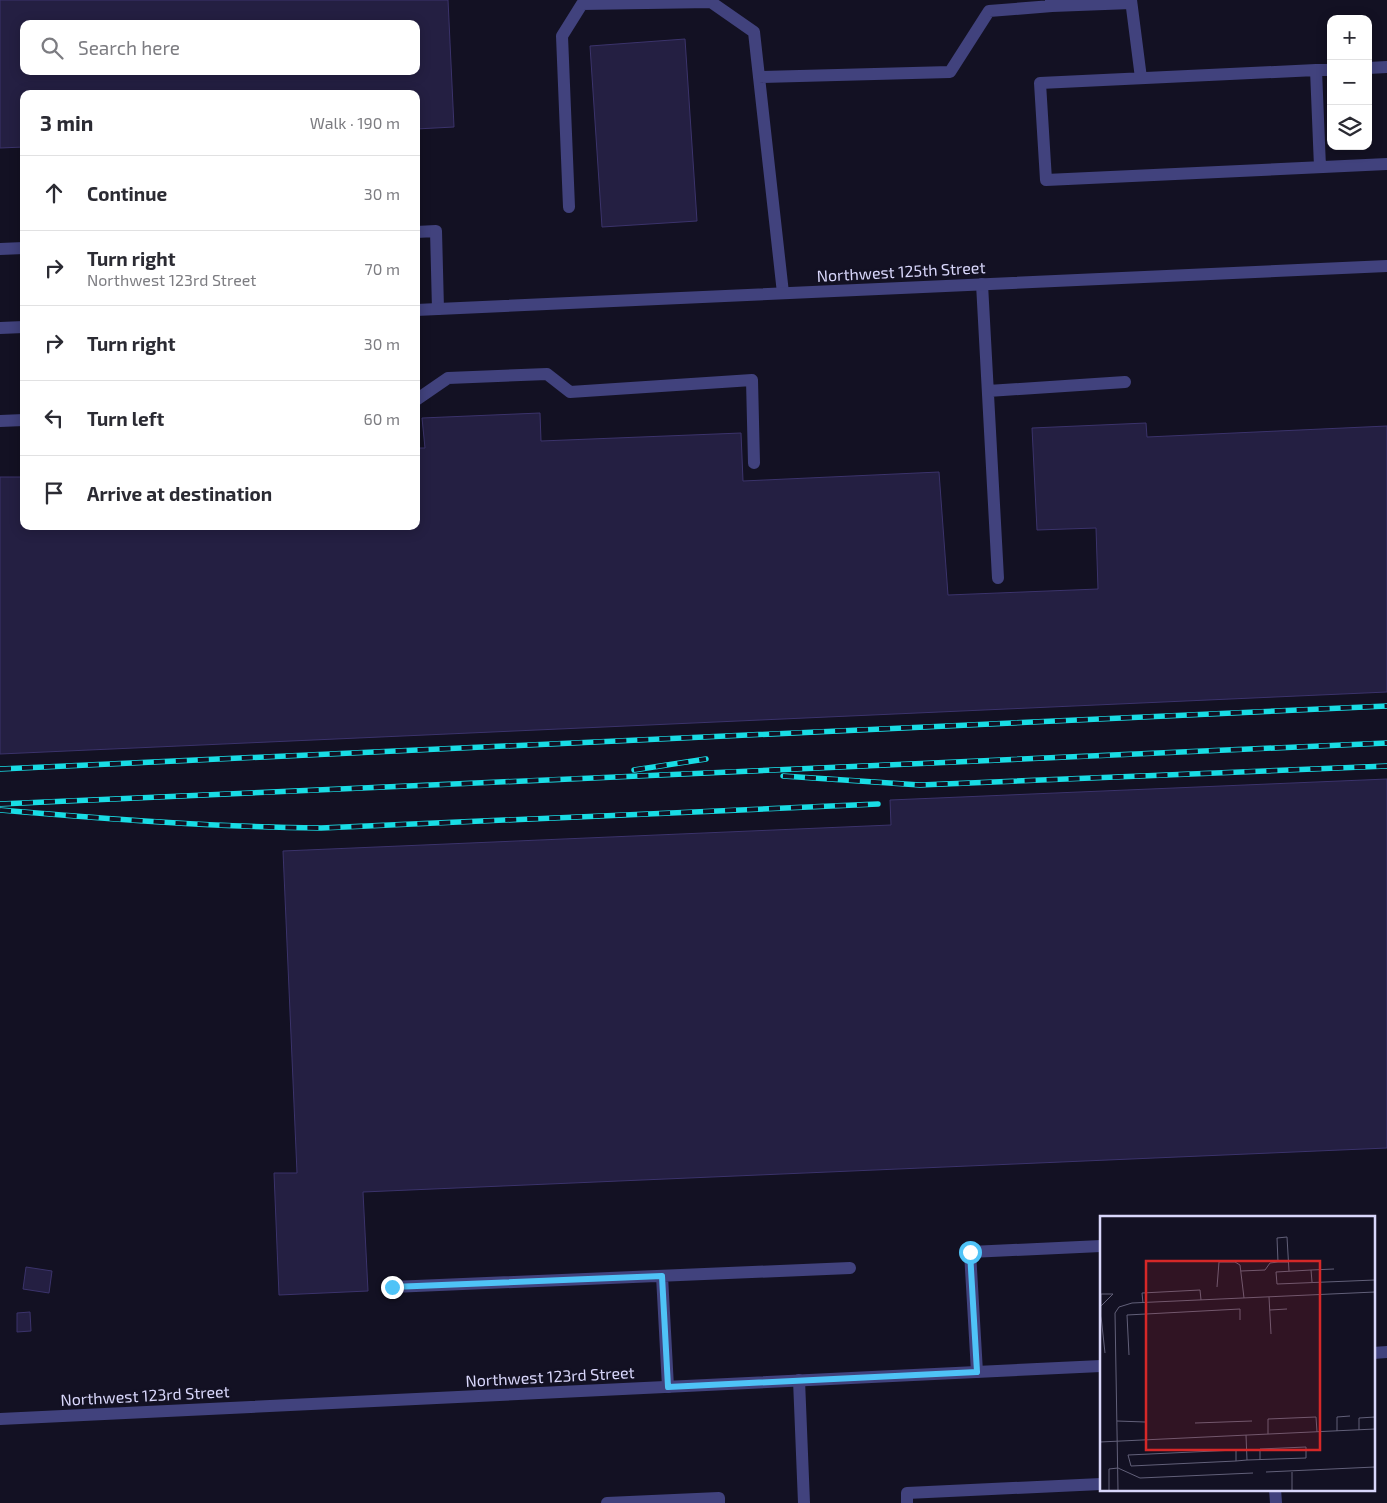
<!DOCTYPE html>
<meta charset="utf-8">
<style>
:root{--surface:#fff;--page:#f7f7f7;--text:#2b2b33;--muted:#7c7c81;--line:#e1e1e2}
body{margin:0;font-family:"Exo 2",sans-serif;background:var(--page);color:var(--text)}
.controls{position:absolute;right:15px;top:15px;display:grid;overflow:hidden;border-radius:10px;box-shadow:0 2px 12px #0003}
.controls button{width:45px;height:45px;display:grid;place-items:center;padding:0;border:0;border-bottom:1px solid var(--line);background:var(--surface);color:var(--text);font:25px sans-serif}
.stop{position:absolute;width:15px;height:15px;margin:-11px;border:4px solid #4fc3f7;border-radius:50%;background:#fff}
.stop.end{background:#4fc3f7;border-color:#fff;box-shadow:0 1px 5px #0008}
.list{margin:0;padding:0;list-style:none}
h2{display:flex;justify-content:space-between;align-items:center;height:65px;margin:0;padding:0 20px;font-size:21px}
h2 small{font-size:16px;font-weight:400;color:var(--muted)}
.list li{display:grid;grid-template-columns:32px 1fr auto;gap:15px;align-items:center;box-sizing:border-box;height:75px;padding:0 20px;border-top:1px solid var(--line)}
.list b{display:block;font-size:19px;white-space:nowrap}
.list p{margin:0;font-size:16px;white-space:nowrap;color:var(--muted)}
.list em{font-size:16px;font-style:normal;color:var(--muted)}
.icon{flex:none;width:28px;height:28px;fill:none;stroke:currentColor;stroke-width:2;stroke-linecap:round;stroke-linejoin:round}
.map{position:relative;flex:none;width:1387px;height:1503px;overflow:hidden}
.search{position:absolute;background:var(--surface);box-shadow:0 2px 12px #0003;left:20px;top:20px;width:400px;height:55px;display:flex;align-items:center;gap:12px;box-sizing:border-box;padding:0 18px;border-radius:10px;color:var(--muted);font-size:19px}
.panel{position:absolute;background:var(--surface);box-shadow:0 2px 12px #0003;left:20px;top:90px;width:400px;height:440px;border-radius:10px}
.map>svg:first-child{display:block}
.building{fill:#241f42;stroke:#3b336b;fill-rule:evenodd}
.lines{fill:none;stroke-linecap:round;stroke-linejoin:round}
.service{stroke:#41427d;stroke-width:12}
.minor{stroke:#41427d;stroke-width:12}
.rail-casing{stroke:#19dde5;stroke-width:5.5}
.rail{stroke:#131123;stroke-width:4;stroke-dasharray:11;stroke-linecap:butt}
.route{stroke:#4fc3f7;stroke-width:6}
.labels{text-anchor:middle;dominant-baseline:central;stroke-width:4.5;stroke-linejoin:round;paint-order:stroke}
.street-label{font-size:16px;fill:#d9d7fb;stroke:#131123}
.inset-road{fill:none;stroke:#626079;stroke-width:1}
.view{fill:#d62828;fill-opacity:0.15;stroke:#d62828;stroke-width:2.5}
.inset-edge{fill:none;stroke:#d9d7fb;stroke-width:2.5}
</style>
<div class="map">
<svg width="1387" height="1503" viewBox="0 0 1387 1503">
<rect width="100%" height="100%" fill="#131123"/>
<path class="building" d="M0,0H448L454,127L416,129V94H24V147L0,148ZM24,24H416V71H24Z
M685,39L697,221L602,227L590,46Z
M540,413L541,441L741,433L743,481L939,472L948,595L1098,589L1096,528L1037,530L1032,428L1146,423L1147,437L1387,426V692L0,754V477H24V526H416V448H425L422,418Z
M1387,779V1148L363,1192L368,1291L279,1295L274,1173H297L283,851L891,825L890,800Z
M26,1267L52,1271L49,1293L23,1289Z
M30,1312L31,1331L17,1332V1313Z"/>
<g class="lines">
<path class="service" d="M1051,0L1052,6L1131,3
M1131,0L1141,78
M1368,68L1387,67
M1316,70H1331
M759,77L950,72L989,11L1052,6
M1320,167L1316,70L1040,83L1046,180L1387,164
M569,207L562,36L582,4L711,2L754,32L783,293
M416,232L436,231L438,309
M0,249L24,248
M982,284L998,578
M988,391L1125,382
M416,400L448,378L547,374L570,392L752,380L754,463
M0,421L24,420
M662,1276L668,1387
M392,1287L850,1268
M977,1372L970,1252L1101,1246
M799,1380L804,1503
M1275,1489L1276,1503
M607,1503L719,1498V1503
M907,1503V1493L1101,1484"/>
<path class="minor" d="M416,310L1387,266
M0,328L24,327
M1373,1353L1387,1352
M0,1419L1101,1366"/>
<g class="rail-casing">
<path id="rail" d="M0,769L1387,706
M634,770L706,759
M783,776L920,785L1387,766
M0,804L1387,743
M0,810C107,819 214,827 321,828L878,804"/>
</g>
<use href="#rail" class="rail"/>
</g>
<g class="lines">
<path class="route" d="M392,1287L662,1276L668,1387L977,1372L970,1252"/>
</g>
<g class="labels">
<g class="street-label">
<text transform="translate(901 271) rotate(-3)">Northwest 125th Street</text>
<text transform="translate(550 1376) rotate(-3)">Northwest 123rd Street</text>
<text transform="translate(145 1395) rotate(-3)">Northwest 123rd Street</text>
</g>
</g>
<g transform="translate(1100 1216)">
<rect width="275" height="275" fill="#131123"/>
<path class="inset-road" d="M188,46H178L177,22L187,21L189,55M211,54L234,53M141,55L165,54L170,47L178,46M212,66L211,54L176,56L177,68L275,64M117,71L119,46H135L140,49L144,82M169,81L171,118M43,87L42,77L100,74L101,84M1,90L13,78H1V100M170,94L187,93M1,100L5,137M29,139L27,99L140,93V104M17,205L45,206M95,207L152,205M259,214V202L275,201M237,215V201L250,200M168,218V203L216,201L217,216M0,226L275,213M147,244L206,242V231L160,233V244M136,245V234L28,239L31,250L136,245L147,244L146,219M166,256L275,251M192,256V274M9,274V253L18,252L40,262L153,257M18,274L15,97L19,91L32,87L275,76"/>
<path class="view" d="M46,45H220V234H46Z"/>
<rect width="275" height="275" class="inset-edge"/>
</g>
</svg>
<div class="controls">
<button>+</button>
<button>−</button>
<button><svg class="icon" aria-label="layers" viewBox="0 0 24 24"><path d="M12 4l9 5-9 5-9-5zM3 14l9 5 9-5"/></svg></button>
</div>
<div class="stop" style="left:970px;top:1252px"></div>
<div class="stop end" style="left:392px;top:1287px"></div>
<div class="search"><svg class="icon" aria-label="search" viewBox="0 0 24 24"><circle cx="10" cy="10" r="6"/><path d="M15 15l6 6"/></svg>Search here</div>
<section class="panel">
<h2>3 min<small>Walk · 190 m</small></h2>
<ul class="list">
<li><svg class="icon" aria-label="ahead" viewBox="0 0 24 24"><path d="M12 20V5M6 11l6-6 6 6"/></svg><div><b>Continue</b></div><em>30 m</em></li>
<li><svg class="icon" aria-label="right" viewBox="0 0 24 24"><path d="M7 20v-9h11M14 6l5 5-5 5"/></svg><div><b>Turn right</b><p>Northwest 123rd Street</p></div><em>70 m</em></li>
<li><svg class="icon" aria-label="right" viewBox="0 0 24 24"><path d="M7 20v-9h11M14 6l5 5-5 5"/></svg><div><b>Turn right</b></div><em>30 m</em></li>
<li><svg class="icon" aria-label="left" viewBox="0 0 24 24"><path d="M17 20v-9H6M10 6l-5 5 5 5"/></svg><div><b>Turn left</b></div><em>60 m</em></li>
<li><svg class="icon" aria-label="arrive" viewBox="0 0 24 24"><path d="M6 21V4h12l-3 4 3 4H6"/></svg><div><b>Arrive at destination</b></div></li>
</ul>
</section>
</div>
